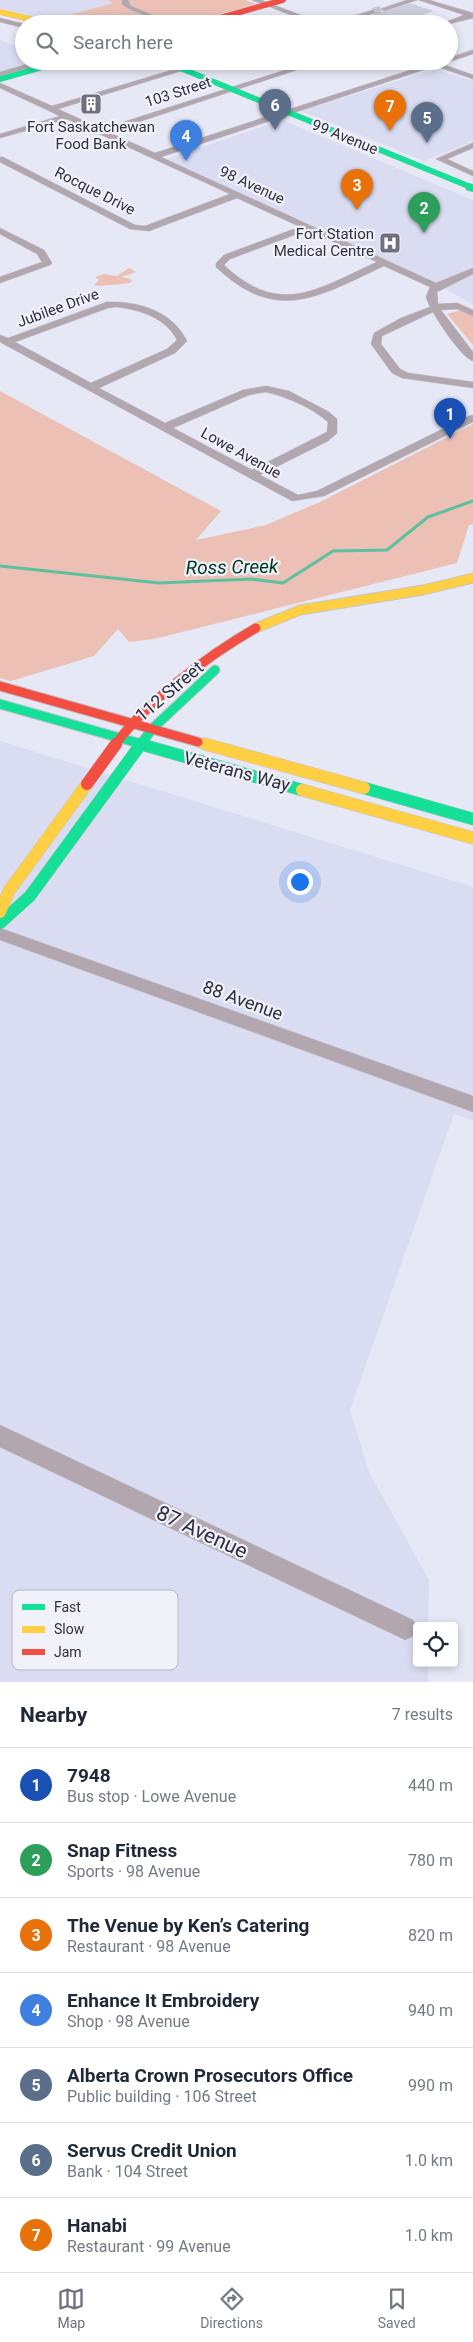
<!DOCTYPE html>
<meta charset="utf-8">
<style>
:root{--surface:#fff;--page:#f2f2f3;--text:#1f2937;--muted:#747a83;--line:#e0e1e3;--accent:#6f707f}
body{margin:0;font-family:Roboto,sans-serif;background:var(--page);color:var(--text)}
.controls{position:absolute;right:15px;bottom:15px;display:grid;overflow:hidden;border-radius:5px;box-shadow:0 2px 8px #0003}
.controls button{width:45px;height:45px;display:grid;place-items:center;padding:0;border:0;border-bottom:1px solid var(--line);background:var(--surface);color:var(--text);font:25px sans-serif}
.you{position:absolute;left:299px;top:881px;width:18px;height:18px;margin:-12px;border:4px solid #fff;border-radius:50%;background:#1a73e8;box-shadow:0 0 0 8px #1a73e833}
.badge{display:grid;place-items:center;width:32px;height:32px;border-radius:50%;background:var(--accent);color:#fff;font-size:16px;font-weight:700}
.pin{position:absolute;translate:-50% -41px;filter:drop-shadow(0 1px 2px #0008)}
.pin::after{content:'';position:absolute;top:26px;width:18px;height:15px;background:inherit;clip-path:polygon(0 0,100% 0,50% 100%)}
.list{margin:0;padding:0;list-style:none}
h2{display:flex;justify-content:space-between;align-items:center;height:65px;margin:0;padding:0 20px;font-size:21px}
h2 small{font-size:16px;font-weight:400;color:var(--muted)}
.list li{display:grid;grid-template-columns:32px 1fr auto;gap:15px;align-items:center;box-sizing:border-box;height:75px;padding:0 20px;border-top:1px solid var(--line)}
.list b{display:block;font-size:19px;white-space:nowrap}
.list p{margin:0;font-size:16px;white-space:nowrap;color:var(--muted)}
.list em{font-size:16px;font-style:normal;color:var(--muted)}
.icon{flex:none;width:28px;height:28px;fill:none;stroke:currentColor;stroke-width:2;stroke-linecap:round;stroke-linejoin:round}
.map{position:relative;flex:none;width:473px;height:1682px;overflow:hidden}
.search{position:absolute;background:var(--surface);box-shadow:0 2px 8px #0003;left:15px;right:15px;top:15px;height:55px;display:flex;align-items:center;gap:12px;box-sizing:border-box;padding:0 18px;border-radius:28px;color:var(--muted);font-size:19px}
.sheet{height:590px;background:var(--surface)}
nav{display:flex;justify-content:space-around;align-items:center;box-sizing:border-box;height:70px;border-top:1px solid var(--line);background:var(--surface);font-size:14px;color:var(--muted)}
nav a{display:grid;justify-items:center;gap:2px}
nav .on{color:var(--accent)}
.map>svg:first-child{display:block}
.built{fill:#daddf2}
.green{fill:#ecc0b5}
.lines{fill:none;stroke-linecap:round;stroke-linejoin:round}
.stream{stroke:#5dc09e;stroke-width:3}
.building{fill:#cccedc;stroke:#c7c9d6}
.street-tunnel{stroke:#c1c3d1;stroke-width:8;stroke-dasharray:8 4;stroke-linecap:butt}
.street-casing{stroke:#c3c4cf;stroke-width:1}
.fast-far3-casing{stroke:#c3c4cf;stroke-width:6}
.fast-far2-casing{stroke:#c3c4cf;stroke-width:8}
.fast-far1-casing{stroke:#c3c4cf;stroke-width:11}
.fast-casing{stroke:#c3c4cf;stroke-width:13}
.slow-far2-casing{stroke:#c3c4cf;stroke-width:6}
.slow-far1-casing{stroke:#c3c4cf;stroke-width:11}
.slow-casing{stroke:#c3c4cf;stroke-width:13}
.jam-far2-casing{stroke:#c3c4cf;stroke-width:6}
.jam-far1-casing{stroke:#c3c4cf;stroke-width:11}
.jam-casing{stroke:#c3c4cf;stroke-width:13}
.street{fill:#b2a6af;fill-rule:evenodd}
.fast-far3{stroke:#16e098;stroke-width:5.5}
.fast-far2{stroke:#16e098;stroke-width:7}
.fast-far1{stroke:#16e098;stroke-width:9}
.fast{stroke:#16e098;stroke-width:12}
.slow-far2{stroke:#ffcf43;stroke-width:5.5}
.slow-far1{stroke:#ffcf43;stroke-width:9}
.slow{stroke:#ffcf43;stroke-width:12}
.jam-far2{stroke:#f24e42;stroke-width:5.5}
.jam-far1{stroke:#f24e42;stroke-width:9}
.jam{stroke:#f24e42;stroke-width:12}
.rail-casing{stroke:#b0acb8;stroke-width:2.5}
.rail{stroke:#f1f1fa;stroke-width:2;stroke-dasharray:5.5;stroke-linecap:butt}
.labels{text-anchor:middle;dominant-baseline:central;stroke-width:4.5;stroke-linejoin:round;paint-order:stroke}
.far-street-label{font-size:15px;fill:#2f303f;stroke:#f1f1fa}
.far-poi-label{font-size:15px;fill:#2f303f;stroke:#f1f1fa}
.street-label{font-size:18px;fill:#2f303f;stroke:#f1f1fa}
.water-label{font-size:19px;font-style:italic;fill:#003721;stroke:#f1f1fa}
.near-street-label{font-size:21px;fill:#2f303f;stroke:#f1f1fa}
.key{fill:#f1f1fa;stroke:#b7b7c2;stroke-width:1}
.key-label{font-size:14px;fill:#2f303f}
</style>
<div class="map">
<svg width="473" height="1682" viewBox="0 0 473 1682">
<rect width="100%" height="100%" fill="#e6e8f5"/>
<path class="built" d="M0,0H105L114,3L51,20L0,8Z
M0,40L24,50V61H51L0,74Z
M435,69L473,81V141L424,161L301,111Z
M282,120L473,200V305L431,280L167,159Z
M0,741L473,887V1121L454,1114L350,1410L369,1472L429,1580L428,1626H417V1663H428V1682H0Z"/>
<path class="green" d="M106,0H245L256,4L185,24H71L51,20L113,3Z
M129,268L136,272L121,277L131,279L132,281L130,283C122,284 98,287 94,285L99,280L95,277L104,274L117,276Z
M461,310L473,315V345L447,314Z
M0,391L221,511L196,540L266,525L322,501L473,424V524L469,525L457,563L154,639L129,642L118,629L94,656L11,681L0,678Z"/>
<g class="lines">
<path class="stream" d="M0,566L159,583L251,579L283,583L333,551L387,550L428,517L473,501"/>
</g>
<path class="building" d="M410,4L432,11L392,24H361V22L382,15L378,14Z"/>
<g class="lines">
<path class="street-tunnel" d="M373,12L384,9"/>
<g class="street-casing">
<path id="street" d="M122,0H128L131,6L174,24H165L127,8L122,4Z
M252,0H261L324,24H314Z
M407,0H417L384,11L381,9Z
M419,0H429L473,13V18L449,24H440L464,15Z
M373,10L375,13L340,24H329Z
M0,18L24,24V28L0,22Z
M473,50V54L442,64L473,75V79L435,66L161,157L436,283L473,268V274L437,292L438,304L457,303L473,310V316L457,309L441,310L473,352V361C462,358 439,323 433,312L382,336L381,344L400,369L408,373L473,382V388L402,378L392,373L371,344L374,333L401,318L430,307L426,297L430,287L384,266C319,296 277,325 216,267V263L224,255L294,229L298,232L297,234L230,259L224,265C280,318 317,289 377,262L237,198L149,231L130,229L0,162V157H3L135,225L145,226L230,194L67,119L0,138V134L60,116L0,88V83L52,106L202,61H213L58,109L102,129L313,61H324L108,132L155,153L429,64L430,62L449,61V58Z
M55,62L58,66L31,67L0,76V72L31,63Z
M473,143V148L447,159L473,171V176L436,159Z
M0,228L44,250L52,263L50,265L0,283V277L42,262L37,254L0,234Z
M107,302C139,301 172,311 187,341L175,353L99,388L165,423L243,390L266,386L289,391L329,412L337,419V433L328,441L260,475L298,495L317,491L469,416L473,415V422L324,496L292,501L0,342V335L8,338ZM117,307C141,310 166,318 177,340L167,349L91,383L15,342L108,308ZM266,392C287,397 311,407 328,422L327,432L252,470L173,428L249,395Z
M0,928L473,1096V1112L0,940Z
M0,1425L413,1620L417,1628L413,1636L405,1640L397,1636L0,1447Z"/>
</g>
<g class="fast-far3-casing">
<path id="fast-far3" d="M163,61L473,188
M0,79L64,61"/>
</g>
<g class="fast-far2-casing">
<path id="fast-far2" d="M469,187L473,188"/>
</g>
<g class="fast-far1-casing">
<path id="fast-far1" d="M0,704L145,745
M140,745L153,728L215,670"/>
</g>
<g class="fast-casing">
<path id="fast" d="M140,744L302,790
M364,788L473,819
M0,923L30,896L141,744"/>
</g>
<g class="slow-far2-casing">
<path id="slow-far2" d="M0,12L52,24"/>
</g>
<g class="slow-far1-casing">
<path id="slow-far1" d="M256,628L300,610L423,590L473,578
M198,742L210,745"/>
</g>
<g class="slow-casing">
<path id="slow" d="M205,744L364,788
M302,790L473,838
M0,912L9,891L87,784"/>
</g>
<g class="jam-far2-casing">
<path id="jam-far2" d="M198,24L283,0"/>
</g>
<g class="jam-far1-casing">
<path id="jam-far1" d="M0,686L198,742
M115,745C147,701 209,655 256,628"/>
</g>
<g class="jam-casing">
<path id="jam" d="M87,784L116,744"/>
</g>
<use href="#street" class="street"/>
<use href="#fast-far3" class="fast-far3"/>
<use href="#fast-far2" class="fast-far2"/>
<use href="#fast-far1" class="fast-far1"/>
<use href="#fast" class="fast"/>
<use href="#slow-far2" class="slow-far2"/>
<use href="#slow-far1" class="slow-far1"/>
<use href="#slow" class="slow"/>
<use href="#jam-far2" class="jam-far2"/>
<use href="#jam-far1" class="jam-far1"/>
<use href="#jam" class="jam"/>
<g class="rail-casing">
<path id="rail" d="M65,17L81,24"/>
</g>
<use href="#rail" class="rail"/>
</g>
<defs>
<g id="building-square" transform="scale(1.125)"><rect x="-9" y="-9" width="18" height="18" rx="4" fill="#6f707f" stroke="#f1f1fa"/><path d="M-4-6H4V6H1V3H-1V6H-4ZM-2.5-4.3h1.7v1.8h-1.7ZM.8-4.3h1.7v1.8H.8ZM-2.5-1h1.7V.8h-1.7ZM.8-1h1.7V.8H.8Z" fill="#fff"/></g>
<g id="hospital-square" transform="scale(1.125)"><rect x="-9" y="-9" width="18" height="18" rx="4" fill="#6f707f" stroke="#f1f1fa"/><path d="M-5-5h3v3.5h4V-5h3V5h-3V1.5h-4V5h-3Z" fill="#fff"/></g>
</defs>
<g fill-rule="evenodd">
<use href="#building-square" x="91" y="104"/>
<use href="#hospital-square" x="390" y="243"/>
</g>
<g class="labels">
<g class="far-street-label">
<text transform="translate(178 92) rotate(-18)">103 Street</text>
<text transform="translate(345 137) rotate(22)">99 Avenue</text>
<text transform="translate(252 185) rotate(25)">98 Avenue</text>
<text transform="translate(95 191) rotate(27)">Rocque Drive</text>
<text transform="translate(58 308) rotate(-20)">Jubilee Drive</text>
<text transform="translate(241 453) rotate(29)">Lowe Avenue</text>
</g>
<g class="far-poi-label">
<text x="91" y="127">Fort Saskatchewan<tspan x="91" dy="17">Food Bank</tspan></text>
<text x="374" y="234" text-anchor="end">Fort Station<tspan x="374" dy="17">Medical Centre</tspan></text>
</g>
<g class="street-label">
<text transform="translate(169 691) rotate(-40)">112 Street</text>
<text transform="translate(237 771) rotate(15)">Veterans Way</text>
<text transform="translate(243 1000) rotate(20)">88 Avenue</text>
</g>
<g class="water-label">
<text transform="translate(232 567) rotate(-1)">Ross Creek</text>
</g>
<g class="near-street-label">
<text transform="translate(202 1532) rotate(25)">87 Avenue</text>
</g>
</g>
<rect x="12" y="1590" width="166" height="80" rx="8" class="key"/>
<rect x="22" y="1604" width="23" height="6" fill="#16e098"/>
<rect x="22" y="1626" width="23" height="7" fill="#ffcf43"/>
<rect x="22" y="1649" width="23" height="6" fill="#f24e42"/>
<g class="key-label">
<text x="54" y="1612">Fast</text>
<text x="54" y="1634">Slow</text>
<text x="54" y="1657">Jam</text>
</g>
</svg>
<div class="controls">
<button><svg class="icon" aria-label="locate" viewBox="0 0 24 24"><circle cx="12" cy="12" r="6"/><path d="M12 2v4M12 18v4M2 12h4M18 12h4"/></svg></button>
</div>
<div class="you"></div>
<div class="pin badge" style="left:450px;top:439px;background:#1a4fb4">1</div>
<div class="pin badge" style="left:424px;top:233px;background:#2e9e5b">2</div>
<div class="pin badge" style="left:357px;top:210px;background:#e8710a">3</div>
<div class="pin badge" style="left:186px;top:161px;background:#3f7fe0">4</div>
<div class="pin badge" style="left:427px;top:143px;background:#5c6f8a">5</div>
<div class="pin badge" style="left:275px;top:130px;background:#5c6f8a">6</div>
<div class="pin badge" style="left:390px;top:131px;background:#e8710a">7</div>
<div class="search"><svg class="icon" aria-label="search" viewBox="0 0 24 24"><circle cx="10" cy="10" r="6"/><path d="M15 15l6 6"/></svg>Search here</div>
</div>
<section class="sheet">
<h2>Nearby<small>7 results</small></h2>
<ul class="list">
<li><span class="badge" style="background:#1a4fb4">1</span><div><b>7948</b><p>Bus stop · Lowe Avenue</p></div><em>440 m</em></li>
<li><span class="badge" style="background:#2e9e5b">2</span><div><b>Snap Fitness</b><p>Sports · 98 Avenue</p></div><em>780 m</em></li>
<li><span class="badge" style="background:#e8710a">3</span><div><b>The Venue by Ken’s Catering</b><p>Restaurant · 98 Avenue</p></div><em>820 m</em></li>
<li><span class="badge" style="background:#3f7fe0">4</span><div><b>Enhance It Embroidery</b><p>Shop · 98 Avenue</p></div><em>940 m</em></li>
<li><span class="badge" style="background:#5c6f8a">5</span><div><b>Alberta Crown Prosecutors Office</b><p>Public building · 106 Street</p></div><em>990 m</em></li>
<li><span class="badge" style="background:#5c6f8a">6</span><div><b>Servus Credit Union</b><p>Bank · 104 Street</p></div><em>1.0 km</em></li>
<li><span class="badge" style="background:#e8710a">7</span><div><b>Hanabi</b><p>Restaurant · 99 Avenue</p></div><em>1.0 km</em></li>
</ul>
</section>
<nav>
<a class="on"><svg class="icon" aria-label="map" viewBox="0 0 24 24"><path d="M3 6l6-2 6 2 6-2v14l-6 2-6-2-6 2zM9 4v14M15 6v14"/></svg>Map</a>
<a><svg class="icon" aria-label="directions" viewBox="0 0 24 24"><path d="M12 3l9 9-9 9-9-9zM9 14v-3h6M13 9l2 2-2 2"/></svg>Directions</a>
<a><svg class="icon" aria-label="saved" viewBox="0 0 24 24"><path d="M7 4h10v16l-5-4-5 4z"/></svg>Saved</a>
</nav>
